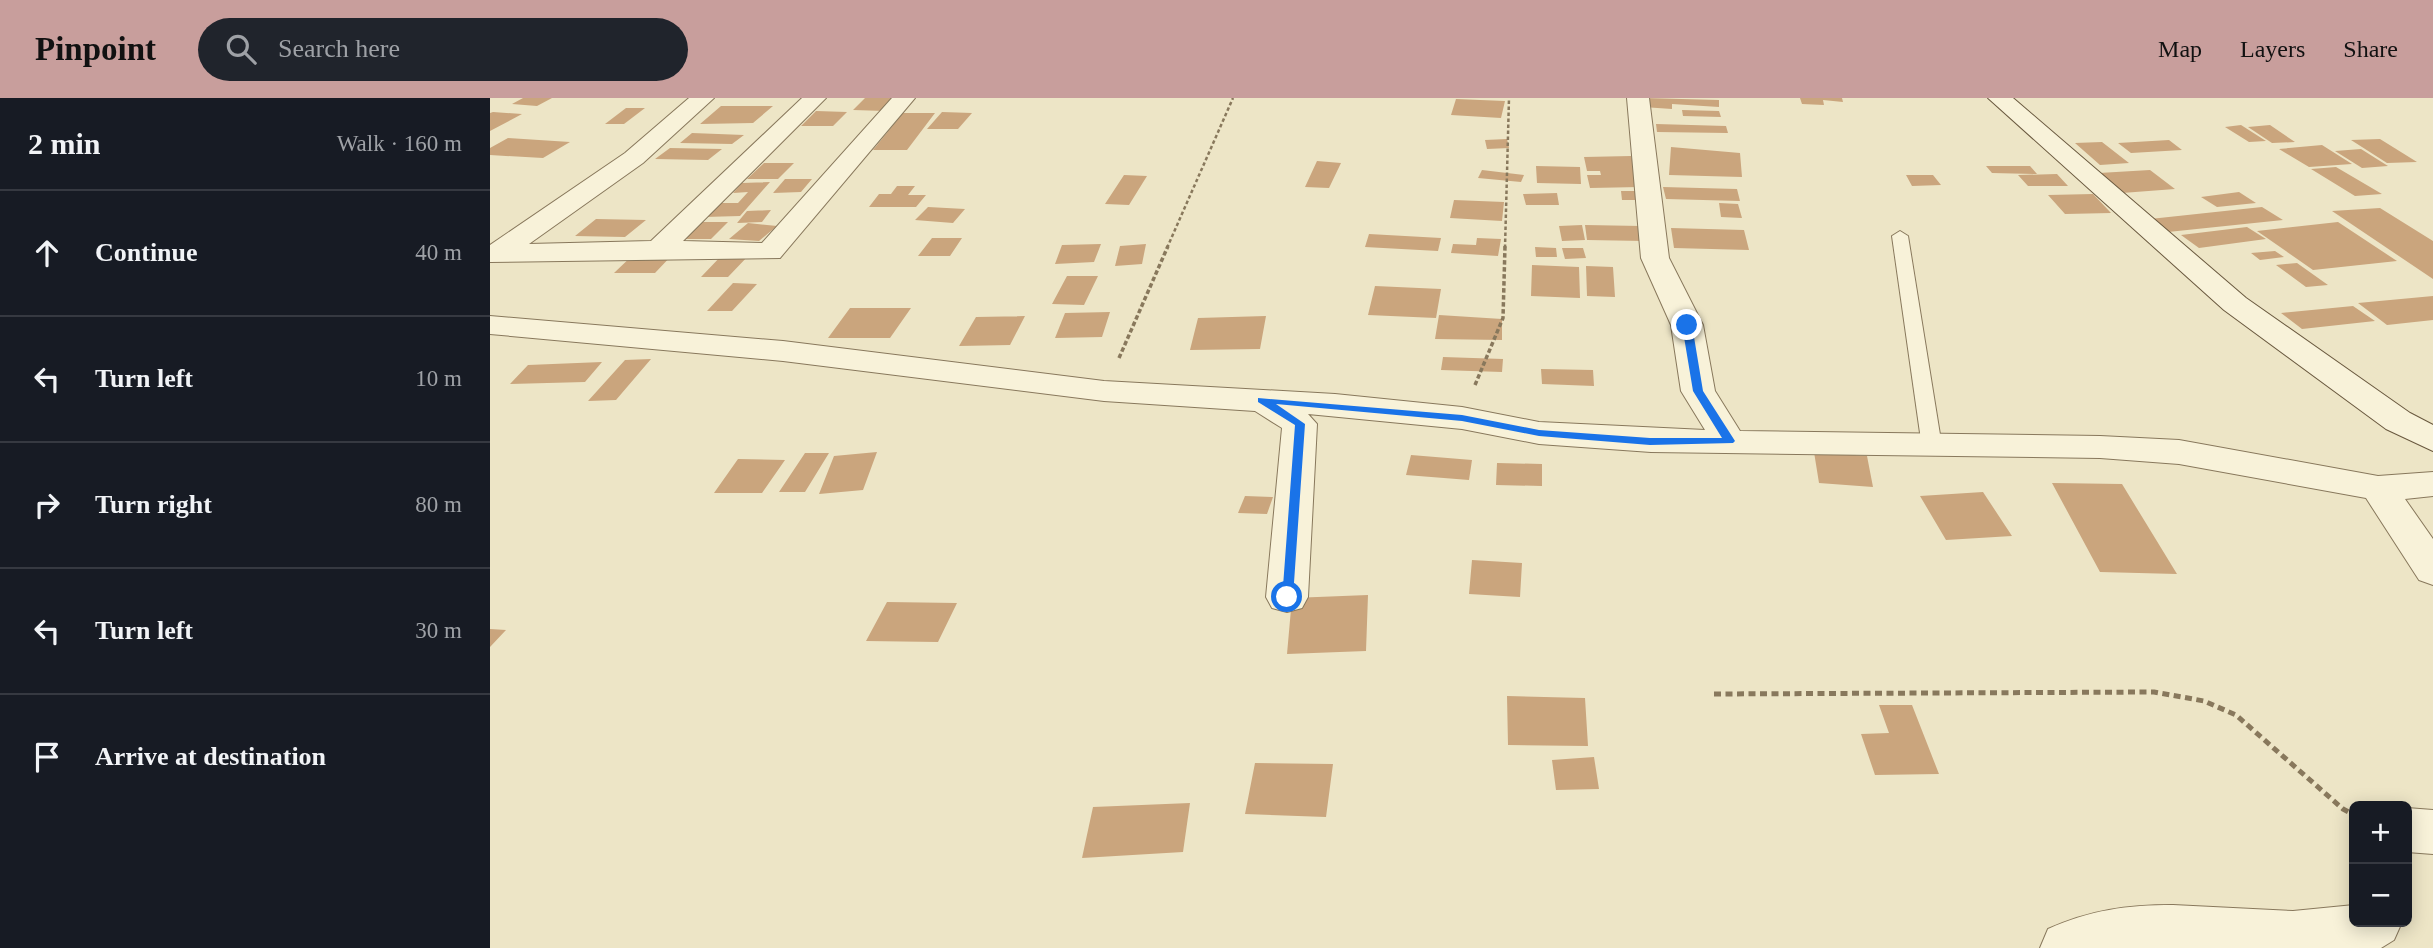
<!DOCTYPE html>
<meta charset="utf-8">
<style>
:root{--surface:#171b24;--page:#20242c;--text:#f1f3f6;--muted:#9ea1a6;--line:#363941;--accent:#c89e9c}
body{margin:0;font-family:Georgia,serif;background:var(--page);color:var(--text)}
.controls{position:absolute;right:21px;bottom:21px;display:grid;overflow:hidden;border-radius:10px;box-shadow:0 4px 18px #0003}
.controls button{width:63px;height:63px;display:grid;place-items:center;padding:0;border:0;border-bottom:2px solid var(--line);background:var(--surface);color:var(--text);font:35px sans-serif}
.stop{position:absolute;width:21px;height:21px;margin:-16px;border:5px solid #1a73e8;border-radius:50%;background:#fff}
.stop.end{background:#1a73e8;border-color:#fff;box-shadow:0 2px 7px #0008}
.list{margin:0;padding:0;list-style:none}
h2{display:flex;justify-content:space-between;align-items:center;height:91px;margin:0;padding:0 28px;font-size:30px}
h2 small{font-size:23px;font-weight:400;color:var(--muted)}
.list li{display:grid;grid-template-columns:46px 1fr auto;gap:21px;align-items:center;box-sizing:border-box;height:126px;padding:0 28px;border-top:2px solid var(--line)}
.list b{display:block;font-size:26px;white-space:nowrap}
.list em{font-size:23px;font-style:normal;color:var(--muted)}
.icon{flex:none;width:38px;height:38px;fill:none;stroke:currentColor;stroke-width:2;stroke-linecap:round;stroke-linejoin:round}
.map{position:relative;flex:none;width:1943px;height:850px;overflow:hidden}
header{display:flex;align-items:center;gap:42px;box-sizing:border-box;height:98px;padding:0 35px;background:var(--accent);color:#111}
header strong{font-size:33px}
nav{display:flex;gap:38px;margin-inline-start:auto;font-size:24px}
.search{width:490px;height:63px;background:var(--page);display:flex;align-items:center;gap:18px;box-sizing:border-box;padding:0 24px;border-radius:38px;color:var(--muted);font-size:26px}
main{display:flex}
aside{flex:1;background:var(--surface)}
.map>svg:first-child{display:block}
.building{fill:#caa57d}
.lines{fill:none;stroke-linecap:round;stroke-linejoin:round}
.lane-casing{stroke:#88785c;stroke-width:2}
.street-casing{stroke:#88785c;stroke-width:2}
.secondary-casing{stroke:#6a593f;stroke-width:2}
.path-far2{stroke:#88785c;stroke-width:2.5;stroke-dasharray:3.5 2.5;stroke-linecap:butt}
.path-far1{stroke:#88785c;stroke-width:3.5;stroke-dasharray:4.5 2.5;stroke-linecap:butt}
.path{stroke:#88785c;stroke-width:5;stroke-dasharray:7 4.5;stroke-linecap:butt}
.lane{fill:#f8f2d9;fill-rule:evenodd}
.street{fill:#f8f2d9;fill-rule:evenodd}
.secondary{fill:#f8f2d9;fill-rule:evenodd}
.route{fill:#1a73e8}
</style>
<header>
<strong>Pinpoint</strong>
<div class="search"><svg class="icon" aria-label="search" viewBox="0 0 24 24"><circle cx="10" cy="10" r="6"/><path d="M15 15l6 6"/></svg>Search here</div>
<nav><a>Map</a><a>Layers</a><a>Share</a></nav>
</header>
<main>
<aside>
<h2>2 min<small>Walk · 160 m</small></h2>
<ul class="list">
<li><svg class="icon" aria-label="ahead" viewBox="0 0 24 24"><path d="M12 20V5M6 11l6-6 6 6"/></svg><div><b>Continue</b></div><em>40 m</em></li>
<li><svg class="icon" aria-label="left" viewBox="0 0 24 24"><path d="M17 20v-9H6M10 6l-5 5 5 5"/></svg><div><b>Turn left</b></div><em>10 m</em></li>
<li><svg class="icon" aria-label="right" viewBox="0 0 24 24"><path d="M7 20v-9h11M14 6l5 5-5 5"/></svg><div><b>Turn right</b></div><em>80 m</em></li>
<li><svg class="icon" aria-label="left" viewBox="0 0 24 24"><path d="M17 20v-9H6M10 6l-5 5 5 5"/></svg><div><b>Turn left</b></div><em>30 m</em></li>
<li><svg class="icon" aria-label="arrive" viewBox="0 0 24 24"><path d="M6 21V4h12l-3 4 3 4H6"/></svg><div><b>Arrive at destination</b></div></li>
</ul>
</aside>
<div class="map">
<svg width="1943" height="850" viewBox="0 0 1943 850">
<rect width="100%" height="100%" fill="#ede5c6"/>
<path class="building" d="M33,0H62L47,8L22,6Z
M375,0H406L395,13L363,12Z
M1154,0L1229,2V9L1182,6V11L1153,9Z
M1310,0H1352L1353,4L1333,2L1334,7L1312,6Z
M966,1L1015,3L1011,20L961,17Z
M231,8H283L263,25L210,26Z
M136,10H155L134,26H115Z
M1192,12L1229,13L1231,19L1193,18Z
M326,13L357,14L343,28H311Z
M3,14L32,16L0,33V15Z
M452,14L482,15L468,31H437Z
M413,15H445L417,52H383Z
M1166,26L1236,28L1238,35L1167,34Z
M1751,27L1776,43L1759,44L1735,29Z
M1780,27L1805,44L1782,45L1758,29Z
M202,35L254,37L242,46L190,45Z
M18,40L80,44L53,60L0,57V50Z
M1017,41L1019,50L997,51L995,42Z
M1890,41L1927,64L1897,65L1861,42Z
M1679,42L1692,52L1641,55L1628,45Z
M1612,44L1639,65L1610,67L1585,45Z
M1832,47L1862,66L1819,69L1789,51Z
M1181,49L1250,55L1252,79L1179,77Z
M180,50L232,51L218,62L165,61Z
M1871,51L1898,68L1872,70L1845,53Z
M1141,58L1150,89L1100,90L1097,77H1111L1110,73H1097L1094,59Z
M827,63L851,65L839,90L815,89Z
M274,65H304L288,81H257Z
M1046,68L1090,69L1091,86L1047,85Z
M1496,68H1540L1547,76L1502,75Z
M1846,69L1892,96L1865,98L1821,71Z
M992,72L1034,77L1031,84L988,80Z
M1660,72L1685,91L1632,95L1609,75Z
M1567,76L1578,88H1538L1528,77Z
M634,77L657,78L639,107L615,106Z
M1416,77H1443L1451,87L1422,88Z
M295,81H322L311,94L283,95Z
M280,84L250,118L214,119L227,105H248L258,94L243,95L252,85Z
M407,88H425L418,97H436L426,109H379L389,96H401Z
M1173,89L1247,91L1250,103L1176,101Z
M1131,93H1147L1149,102H1132Z
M1749,94L1766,105L1727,109L1711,99Z
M1067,95L1069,107H1036L1033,96Z
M1603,96L1621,115L1575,116L1558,97Z
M964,102L1014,104L1012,123L960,120Z
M1229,105L1248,106L1252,120L1231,119Z
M438,109L475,111L463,125L425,122Z
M1772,109L1793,122L1678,134L1660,121Z
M1890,110L1943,143V181L1842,113Z
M281,112L272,124L247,125L257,113Z
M106,121L156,122L135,139L85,138Z
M205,124H238L221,141H188Z
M1848,124L1907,163L1823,172L1767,133Z
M258,125L287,128L269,143L239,141Z
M1092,127L1095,142L1072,143L1069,128Z
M1095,127L1151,128L1155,143L1097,142Z
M1757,129L1776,141L1709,150L1691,137Z
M1181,130L1254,132L1259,152L1184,150Z
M879,136L951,140L948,153L875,149Z
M442,140H472L460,158H428Z
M987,140L1011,141L1008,158L961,155L963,146L986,147Z
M611,146L604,164L565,166L572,147Z
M656,146L652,166L625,168L630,148Z
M1045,149L1066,150L1067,159H1046Z
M1072,150H1093L1096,160L1075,161Z
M1785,153L1794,159L1770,162L1761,155Z
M145,155H184L165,175H124Z
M233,156H260L238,179H211Z
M1807,165L1838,187L1816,189L1786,167Z
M1042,167L1089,169L1090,200L1041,198Z
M1096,168L1123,169L1125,199L1097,198Z
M577,178H608L594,207L562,206Z
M243,185L267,186L242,213H217Z
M885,188L951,191L946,220L878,217Z
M1943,198V222L1897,227L1868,205Z
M1863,208L1885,223L1812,231L1791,215Z
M360,210H421L400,240H338Z
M620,214L612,239L565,240L575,215Z
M949,217L1012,221V242L945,241Z
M535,218L520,247L469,248L486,219Z
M776,218L770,251L700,252L708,220Z
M953,259L1013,261L1012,274L951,272Z
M161,261L126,302L98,303L135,262Z
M112,264L95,284L20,286L38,267Z
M1051,271L1103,272L1104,288L1052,286Z
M387,354L373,392L329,396L344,358Z
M1324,354L1377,358L1383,389L1329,385Z
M315,355H339L315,394H289Z
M921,357L982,362L979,382L916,377Z
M248,361L295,362L272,395H224Z
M1007,365L1052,366V388L1006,387Z
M1562,385L1632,386L1687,476L1610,474Z
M1493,394L1522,438L1456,442L1430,398Z
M755,398L783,399L777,416L748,415Z
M982,462L1032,465L1030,499L979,496Z
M878,497L876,553L797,556L802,500Z
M397,504L467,505L448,544L376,543Z
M0,531L16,532L0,549Z
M1017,598L1095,600L1098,648L1018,647Z
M1389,607H1422L1449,676L1385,677L1371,636L1399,635Z
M1104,659L1109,691L1066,692L1062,662Z
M765,665L843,666L836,719L755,716Z
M700,705L693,754L592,760L603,709Z"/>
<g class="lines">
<g class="lane-casing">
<path id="lane" d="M1410,133L1418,138L1452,349L1442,355L1432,349L1402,138Z"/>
</g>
<g class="street-casing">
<path id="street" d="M199,0H224L153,65L39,146L161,143L312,0H336L193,143L272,145L402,0H425L290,160L0,164V147L135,55Z
M1137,0H1159L1179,160L1213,227L1225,293L1250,333L1610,338L1689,342L1888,378L1943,374V398L1915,401L1943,441V487L1929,482L1876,400L1689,366L1610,360L1161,354L1049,346L972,331L818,316L827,326L818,499L812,510L797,514L782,510L776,499L792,330L765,313L614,303L293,263L0,236V218L293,243L614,283L845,296L972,309L1049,324L1215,332L1191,293L1181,227L1151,160Z
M1917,710L1943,712V756L1917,754Z
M1683,807L1803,813L1864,807V824H1912L1904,842L1891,850H1550L1558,831C1600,812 1637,807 1683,807Z"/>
</g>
<g class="secondary-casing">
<path id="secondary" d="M1498,0H1523L1756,200L1920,315L1943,327V353L1896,331L1734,212Z"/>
</g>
<path class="path-far2" d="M677,150L743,0
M1015,150L1019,0"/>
<path class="path-far1" d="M629,260L678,148
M985,287L1013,220L1015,148"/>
<path class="path" d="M1224,596L1664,594L1714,603L1746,617L1853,711L1864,717"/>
<use href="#lane" class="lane"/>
<use href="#street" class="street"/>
<use href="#secondary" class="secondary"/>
</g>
<path class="route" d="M1197,224L1202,227L1213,293L1245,343L1243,345L1160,347L1049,338L972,323L786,306L815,326L803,499L801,502H792L805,327L768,304V300L972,317L1049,332L1160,340H1232L1203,293L1192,227Z"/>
</svg>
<div class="controls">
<button>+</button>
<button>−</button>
</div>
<div class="stop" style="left:797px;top:499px"></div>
<div class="stop end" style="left:1197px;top:227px"></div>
</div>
</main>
